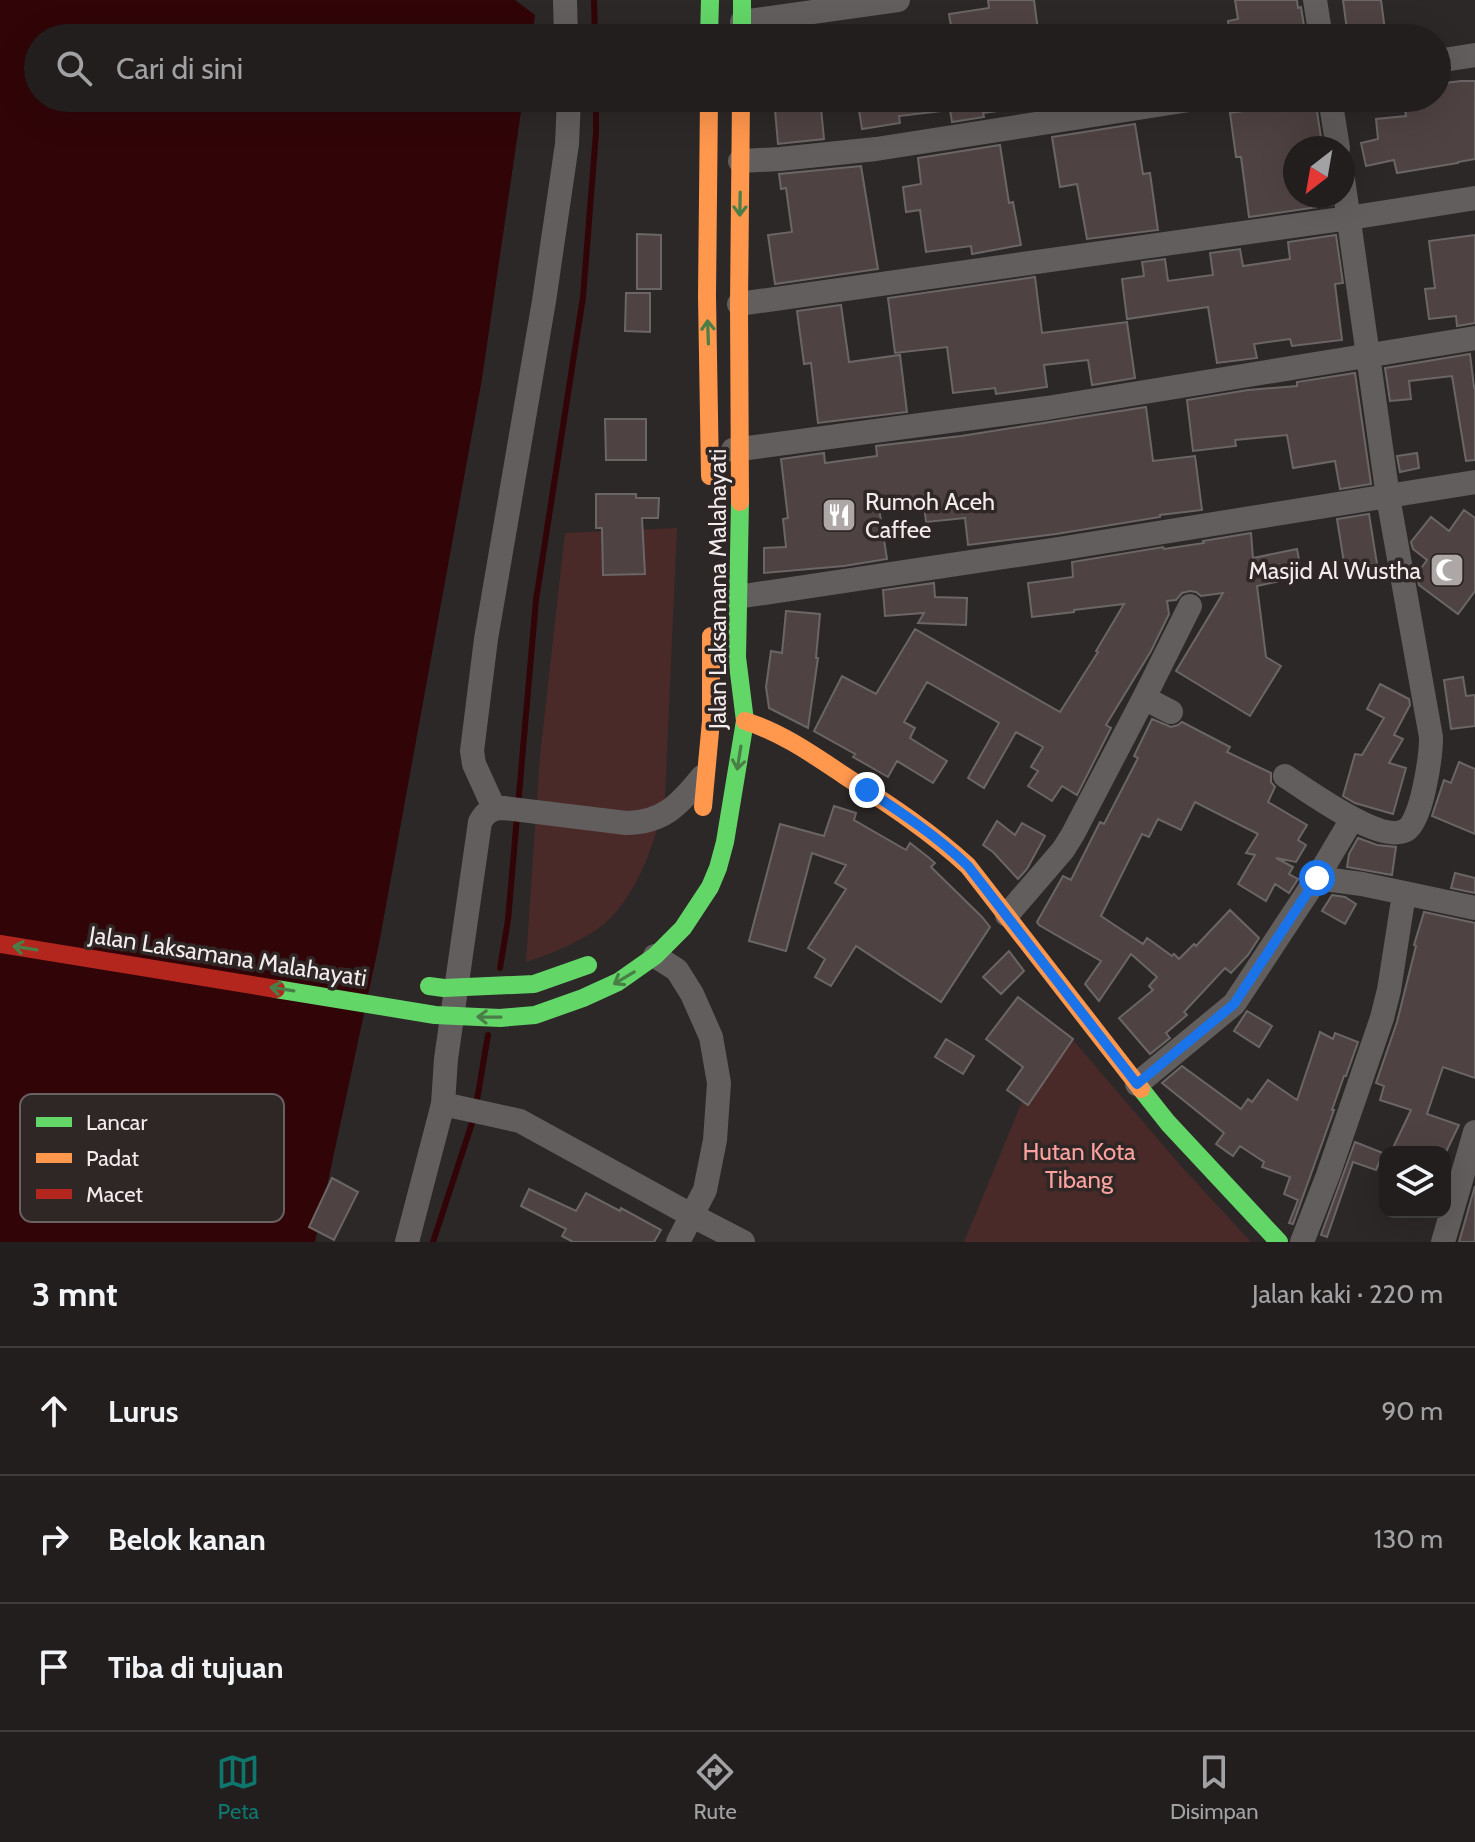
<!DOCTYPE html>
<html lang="id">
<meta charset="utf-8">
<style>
:root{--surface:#221e1e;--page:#2e2b2b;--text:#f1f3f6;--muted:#a2a2a4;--line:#3f3c3c;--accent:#0f766e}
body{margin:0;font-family:Cabin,sans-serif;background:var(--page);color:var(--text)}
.controls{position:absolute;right:24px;bottom:24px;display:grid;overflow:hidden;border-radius:16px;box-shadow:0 8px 32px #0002}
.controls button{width:72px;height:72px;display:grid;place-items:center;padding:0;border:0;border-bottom:2px solid var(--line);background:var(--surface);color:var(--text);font:40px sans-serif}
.compass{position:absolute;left:1283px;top:136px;width:72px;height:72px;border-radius:50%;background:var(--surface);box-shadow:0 8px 32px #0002;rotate:211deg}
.stop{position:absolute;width:24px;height:24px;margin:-18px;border:6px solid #1a73e8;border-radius:50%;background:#fff}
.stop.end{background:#1a73e8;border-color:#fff;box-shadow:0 2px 8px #0008}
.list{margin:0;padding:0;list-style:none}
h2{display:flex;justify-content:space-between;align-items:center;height:104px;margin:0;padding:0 32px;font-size:34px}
h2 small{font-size:26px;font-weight:400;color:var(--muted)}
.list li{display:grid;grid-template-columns:52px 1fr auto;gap:24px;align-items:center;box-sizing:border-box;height:128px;padding:0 32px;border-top:2px solid var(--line)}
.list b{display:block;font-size:30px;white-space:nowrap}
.list em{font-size:26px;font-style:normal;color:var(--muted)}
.icon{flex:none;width:44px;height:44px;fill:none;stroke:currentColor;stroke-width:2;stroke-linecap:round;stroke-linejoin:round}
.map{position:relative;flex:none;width:1475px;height:1242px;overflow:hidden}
.search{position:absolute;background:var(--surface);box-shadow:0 8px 32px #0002;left:24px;right:24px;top:24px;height:88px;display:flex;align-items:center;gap:20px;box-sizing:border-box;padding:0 28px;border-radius:44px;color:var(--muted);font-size:30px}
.sheet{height:488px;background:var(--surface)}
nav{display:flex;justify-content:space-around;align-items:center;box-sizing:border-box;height:112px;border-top:2px solid var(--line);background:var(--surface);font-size:22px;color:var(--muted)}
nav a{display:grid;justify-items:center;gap:4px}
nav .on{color:var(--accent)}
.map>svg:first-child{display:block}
.green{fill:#4a2a29}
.water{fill:#310508}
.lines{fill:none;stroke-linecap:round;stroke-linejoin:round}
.stream{stroke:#310508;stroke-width:6}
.building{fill:#4f4242;stroke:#6b6666;stroke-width:2}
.street{stroke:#625e5e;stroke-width:24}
.fast{stroke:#63d668;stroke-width:18}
.slow{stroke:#ff974d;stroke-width:18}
.jam{stroke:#b3261e;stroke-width:18}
.oneway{stroke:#497e47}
.route{stroke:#1a73e8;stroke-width:10}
.labels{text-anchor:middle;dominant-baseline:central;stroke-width:7;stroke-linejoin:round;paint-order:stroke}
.poi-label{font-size:24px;fill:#f3ecec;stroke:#2f2626;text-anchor:start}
.street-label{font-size:24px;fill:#f3ecec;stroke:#2f2626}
.park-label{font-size:24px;fill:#fca29e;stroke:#2f2626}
.key{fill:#2f2626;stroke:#6a6161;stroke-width:2}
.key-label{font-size:22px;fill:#f3ecec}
</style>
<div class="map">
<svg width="1475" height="1242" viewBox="0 0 1475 1242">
<rect width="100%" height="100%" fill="#2d2828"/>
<path class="green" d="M677,528L665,796C657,838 638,895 604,924C581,942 553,953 526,962L540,756L565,533Z
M1066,1032L1180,1165L1251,1242H964L1036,1068Z"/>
<path class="water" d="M0,0H515L535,15L532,38H38V98H523L482,379L379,944L315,1242H0Z"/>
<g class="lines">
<path class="stream" d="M594,0L595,38
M518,806L536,600L583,297L596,133V98
M500,968L508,920L517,817
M476,1106L488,1035
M433,1242L474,1117"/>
</g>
<path class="building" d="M988,0H1034L1039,38H953L949,14L989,8Z
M1235,0H1297L1298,8L1301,7L1306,38H1230L1228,21L1238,19Z
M1343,0H1381L1386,38H1348Z
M1461,81H1475V159L1458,162V163L1397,173L1394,160L1366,166L1361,143L1378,139L1376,119L1406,116L1403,98H1437V84Z
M774,98H820L824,139L778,144Z
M857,98H1020V108L983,113L984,117L952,122L950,110L899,116L900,123L862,129Z
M1275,98H1315L1322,144L1295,148V196H1330L1332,205L1249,217L1241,157H1236L1230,113L1276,106Z
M1135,124L1143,174L1150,173L1158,230L1087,239L1077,184L1060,187L1052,137Z
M1000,145L1009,203L1013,202L1021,245L972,254L971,246L926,252L920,210L906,212L903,187L921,184L918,158Z
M861,166L878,269L775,284L768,235L792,232L786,188L781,189L779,174Z
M637,234L661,235V289H637Z
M1336,235L1343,283L1335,284L1342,340L1292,346L1290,339L1254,344L1257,358L1217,363L1208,307L1127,319L1122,279L1144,276L1142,262L1165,259L1168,281L1213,275L1210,253L1240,249L1243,266L1290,259L1288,242Z
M1475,235V323L1457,326L1456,316L1429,319L1425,289L1435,288L1429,241Z
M1035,277L1042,333L1127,322L1135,378L1092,385L1088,360L1044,365L1047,387L996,394L995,388L953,393L947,347L895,353L888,298Z
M626,293H650V332L625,331Z
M841,305L849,362L900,355L907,412L818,423L811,363L804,364L797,311Z
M1470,354L1474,387L1475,386V460L1466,461L1452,376L1409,381L1411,399L1390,401L1385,368Z
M1355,373L1371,484L1340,489L1335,461L1293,468L1287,435L1235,440L1236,446L1193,451L1187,400L1248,390L1297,386V382Z
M1146,407L1153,461L1195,456L1202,510L1160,515V517L1056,534L968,545L965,518L926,522L923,496L878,502L887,559L844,566L764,573V548L786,547L783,519L788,518L781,459L824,453L825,463L877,456L876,446L961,436Z
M605,419H646V460H606Z
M1417,453L1419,468L1400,472L1397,456Z
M596,494H636V498H659L658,518H642L645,574L603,575L602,528H596Z
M1464,510L1475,518V591L1458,614L1419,585L1417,574L1427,560L1413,549L1411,542L1431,517L1449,531Z
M1369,514L1377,564L1345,569L1337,519Z
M1251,533L1253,558L1297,549L1302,576L1257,586L1266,657L1281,666L1250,716L1176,671L1223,593L1201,596L1196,592L1190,591L1182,593L1176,600L1167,601L1169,614L1151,651L1106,725L1111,728L1077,795L1062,786L1052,801L1028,786L1038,771L1031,767L1043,747L1016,732L984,788L968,778L999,723L927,682L904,722L915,728L910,738L947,761L933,783L897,761L888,777L853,757L855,754L814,731L842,676L876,694L915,629L1060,712L1098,652L1096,651L1124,604L1074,610V612L1032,617L1028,583L1073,577L1072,562L1163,547L1164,549L1204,543L1203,541Z
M934,583L935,597L967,598L966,625L918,623L924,613L885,616L883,590Z
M786,611L820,614L816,658H818L808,728L769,708L766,687L771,651L782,653Z
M1463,677L1466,696L1475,695V726L1451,729L1444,680Z
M1380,684L1409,699L1410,705L1394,735L1403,739L1389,763L1406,768L1393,814L1355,803L1343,796L1355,754L1362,755L1384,718L1367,709Z
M1152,719L1171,727L1178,725L1182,722L1230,747L1227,752L1271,773V782L1275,787L1268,802L1307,825L1298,840L1306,845L1296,862L1276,858L1293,867L1289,874L1298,879L1289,893L1275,884L1266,901L1238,884L1255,855L1246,853L1258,834L1195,802L1181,830L1158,819L1149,837L1142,834L1101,916L1143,944L1147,938L1172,956L1174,954L1179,959L1194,944L1196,946L1230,910L1259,938L1248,955L1231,973L1225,968L1184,1012L1187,1015L1166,1033L1170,1038L1150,1054L1119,1018L1153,990L1149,986L1157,977L1131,954L1099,1001L1085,984L1101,961L1039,925L1037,922L1063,876L1071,880L1100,822L1104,824L1138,758L1134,756Z
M1459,762L1475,769V834L1432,816L1444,780L1451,783Z
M834,806L856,813L854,820L906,850L910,843L928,857L935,863L931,867L982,917L990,927L941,1002L856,946L831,986L815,977L825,959L808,948L846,889L835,883L846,865L812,853L786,951L749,941L780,824L824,836Z
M997,821L1015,835L1022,823L1045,836L1027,869L1018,879L993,852L983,845Z
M1358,838L1377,845L1396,847L1392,875L1347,867L1349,854Z
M1455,873L1475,878V893L1451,888Z
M1332,895L1345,897L1356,904L1345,924L1322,911Z
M1424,912L1475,923V1078L1443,1067L1427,1114L1459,1125L1446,1152H1391L1411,1110L1380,1100L1384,1086L1376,1083L1397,1022L1416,946L1414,945Z
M1009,951L1024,971L1001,994L983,977Z
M1018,997L1073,1039L1028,1105L1007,1090L1023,1067L986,1039Z
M1247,1011L1272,1026L1259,1047L1234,1031Z
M1320,1032L1333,1039L1335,1033L1358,1042L1346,1076H1344L1332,1110H1334L1293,1224L1289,1223L1298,1200L1284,1194L1290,1177L1262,1167L1264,1162L1240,1146L1233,1156L1216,1144L1224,1133L1162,1083L1182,1066L1241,1109L1248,1099L1252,1102L1268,1080L1297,1100Z
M946,1039L974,1056L963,1074L935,1057Z
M1355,1142L1383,1153L1376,1170L1353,1162L1327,1237L1321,1235Z
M332,1178L358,1192L334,1240L309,1227Z
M1475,1186V1242H1459Z
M529,1189L576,1211L586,1193L620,1211L621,1208L661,1230L654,1242H573L562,1236L566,1229L521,1206Z"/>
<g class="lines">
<path class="street" d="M565,0L566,38
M1315,0L1321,38
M742,22L898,0
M1437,61L1475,55
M1330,98L1338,148
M740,161L780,159L876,149L1202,98
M739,304L1349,218L1475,198
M733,450L1047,408L1475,338
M737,597L1058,549L1475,482
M1144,698L1171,712
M1285,776C1307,790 1381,845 1406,830C1422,821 1431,756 1431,737L1388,497L1343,179
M494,808L474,764L472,751L486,639L544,301L567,144L569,98
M1317,878L1352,819
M1007,915L1063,850L1073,834L1144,698L1190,606
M655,956L677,970L692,994L711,1037L719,1083L715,1140L705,1190L678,1242
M1137,1084L1234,1004L1317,878L1362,884L1475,908
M443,1104L520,1121L691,1215L743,1242
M407,1242L443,1104L446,1059L480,822C486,811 493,808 504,808L626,823C663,823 680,804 702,777
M1302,1242L1328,1175L1382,1018L1389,990L1404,894
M1443,1242L1475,1132"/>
<path class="fast" d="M742,0V38
M709,38L710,0
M429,986L444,988L534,984L588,965
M276,989L435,1015L500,1018L535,1015L583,998L618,982L655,956L683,928L710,887L718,868L725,842L745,721L737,657L740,502
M1141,1089L1168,1123L1279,1242"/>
<path class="slow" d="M709,98L707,296L710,476
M740,502L739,304L741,98
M745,721C783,733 815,756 848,778C890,805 931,832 968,866L1141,1089
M703,807L711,721V636"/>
<path class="jam" d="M0,944L276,989"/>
</g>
<defs><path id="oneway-shaft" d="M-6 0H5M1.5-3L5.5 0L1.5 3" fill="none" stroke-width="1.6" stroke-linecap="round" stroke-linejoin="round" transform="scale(2)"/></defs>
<g class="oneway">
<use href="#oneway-shaft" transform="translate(740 204) rotate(91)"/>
<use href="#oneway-shaft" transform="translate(708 332) rotate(-92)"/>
<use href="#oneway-shaft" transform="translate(739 758) rotate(99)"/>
<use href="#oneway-shaft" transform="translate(25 948) rotate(-171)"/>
<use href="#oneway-shaft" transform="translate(624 978) rotate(149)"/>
<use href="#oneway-shaft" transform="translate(282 989) rotate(-171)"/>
<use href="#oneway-shaft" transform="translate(489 1017) rotate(-179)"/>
</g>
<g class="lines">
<path class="route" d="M867,790C902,813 938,837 968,866L1137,1084L1234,1004L1317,878"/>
</g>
<defs>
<g id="restaurant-square" transform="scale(1.8)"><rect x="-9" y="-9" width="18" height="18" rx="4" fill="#aea7a7" stroke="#2f2626"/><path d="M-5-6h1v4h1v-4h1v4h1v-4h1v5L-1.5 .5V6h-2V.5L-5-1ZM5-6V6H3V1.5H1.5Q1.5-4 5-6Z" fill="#fff"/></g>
<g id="mosque-square" transform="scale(1.8)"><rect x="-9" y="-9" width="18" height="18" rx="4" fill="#aea7a7" stroke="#2f2626"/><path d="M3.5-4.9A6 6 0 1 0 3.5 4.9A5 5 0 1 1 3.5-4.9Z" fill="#fff"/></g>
</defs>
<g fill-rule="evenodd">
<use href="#restaurant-square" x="839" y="515"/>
<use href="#mosque-square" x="1447" y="570"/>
</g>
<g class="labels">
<g class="poi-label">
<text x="865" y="501">Rumoh Aceh<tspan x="865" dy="28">Caffee</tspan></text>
<text x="1421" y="570" text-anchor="end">Masjid Al Wustha</text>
</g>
<g class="street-label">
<text transform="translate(717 589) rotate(-90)">Jalan Laksamana Malahayati</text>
<text transform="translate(228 956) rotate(9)">Jalan Laksamana Malahayati</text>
</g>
<g class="park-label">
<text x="1079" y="1151">Hutan Kota<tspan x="1079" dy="28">Tibang</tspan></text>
</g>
</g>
<rect x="20" y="1094" width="264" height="128" rx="12" class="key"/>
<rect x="36" y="1117" width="36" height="10" fill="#63d668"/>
<rect x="36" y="1153" width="36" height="10" fill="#ff974d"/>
<rect x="36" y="1189" width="36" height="10" fill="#b3261e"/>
<g class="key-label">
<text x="86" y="1130">Lancar</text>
<text x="86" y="1166">Padat</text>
<text x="86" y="1202">Macet</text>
</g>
</svg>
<div class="controls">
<button><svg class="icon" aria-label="layers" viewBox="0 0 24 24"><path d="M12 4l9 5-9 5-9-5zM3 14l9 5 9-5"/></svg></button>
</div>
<svg class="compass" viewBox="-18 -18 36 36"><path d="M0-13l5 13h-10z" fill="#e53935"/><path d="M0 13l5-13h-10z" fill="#a2a2a4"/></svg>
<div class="stop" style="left:1317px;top:878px"></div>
<div class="stop end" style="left:867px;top:790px"></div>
<div class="search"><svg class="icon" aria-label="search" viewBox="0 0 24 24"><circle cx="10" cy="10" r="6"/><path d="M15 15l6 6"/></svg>Cari di sini</div>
</div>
<section class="sheet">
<h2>3 mnt<small>Jalan kaki · 220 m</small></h2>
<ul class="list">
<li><svg class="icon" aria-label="ahead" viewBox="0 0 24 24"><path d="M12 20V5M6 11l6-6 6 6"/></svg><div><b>Lurus</b></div><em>90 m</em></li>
<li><svg class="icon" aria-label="right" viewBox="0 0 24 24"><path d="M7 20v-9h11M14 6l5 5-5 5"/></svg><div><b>Belok kanan</b></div><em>130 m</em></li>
<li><svg class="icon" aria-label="arrive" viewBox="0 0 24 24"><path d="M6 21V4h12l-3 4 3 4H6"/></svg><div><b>Tiba di tujuan</b></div></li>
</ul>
</section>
<nav>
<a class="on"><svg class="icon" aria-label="map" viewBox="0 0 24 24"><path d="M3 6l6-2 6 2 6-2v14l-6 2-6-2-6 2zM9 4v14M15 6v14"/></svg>Peta</a>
<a><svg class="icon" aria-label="directions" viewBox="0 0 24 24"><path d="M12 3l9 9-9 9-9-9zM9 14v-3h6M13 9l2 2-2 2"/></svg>Rute</a>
<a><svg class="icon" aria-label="saved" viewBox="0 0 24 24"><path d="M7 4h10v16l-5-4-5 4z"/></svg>Disimpan</a>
</nav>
